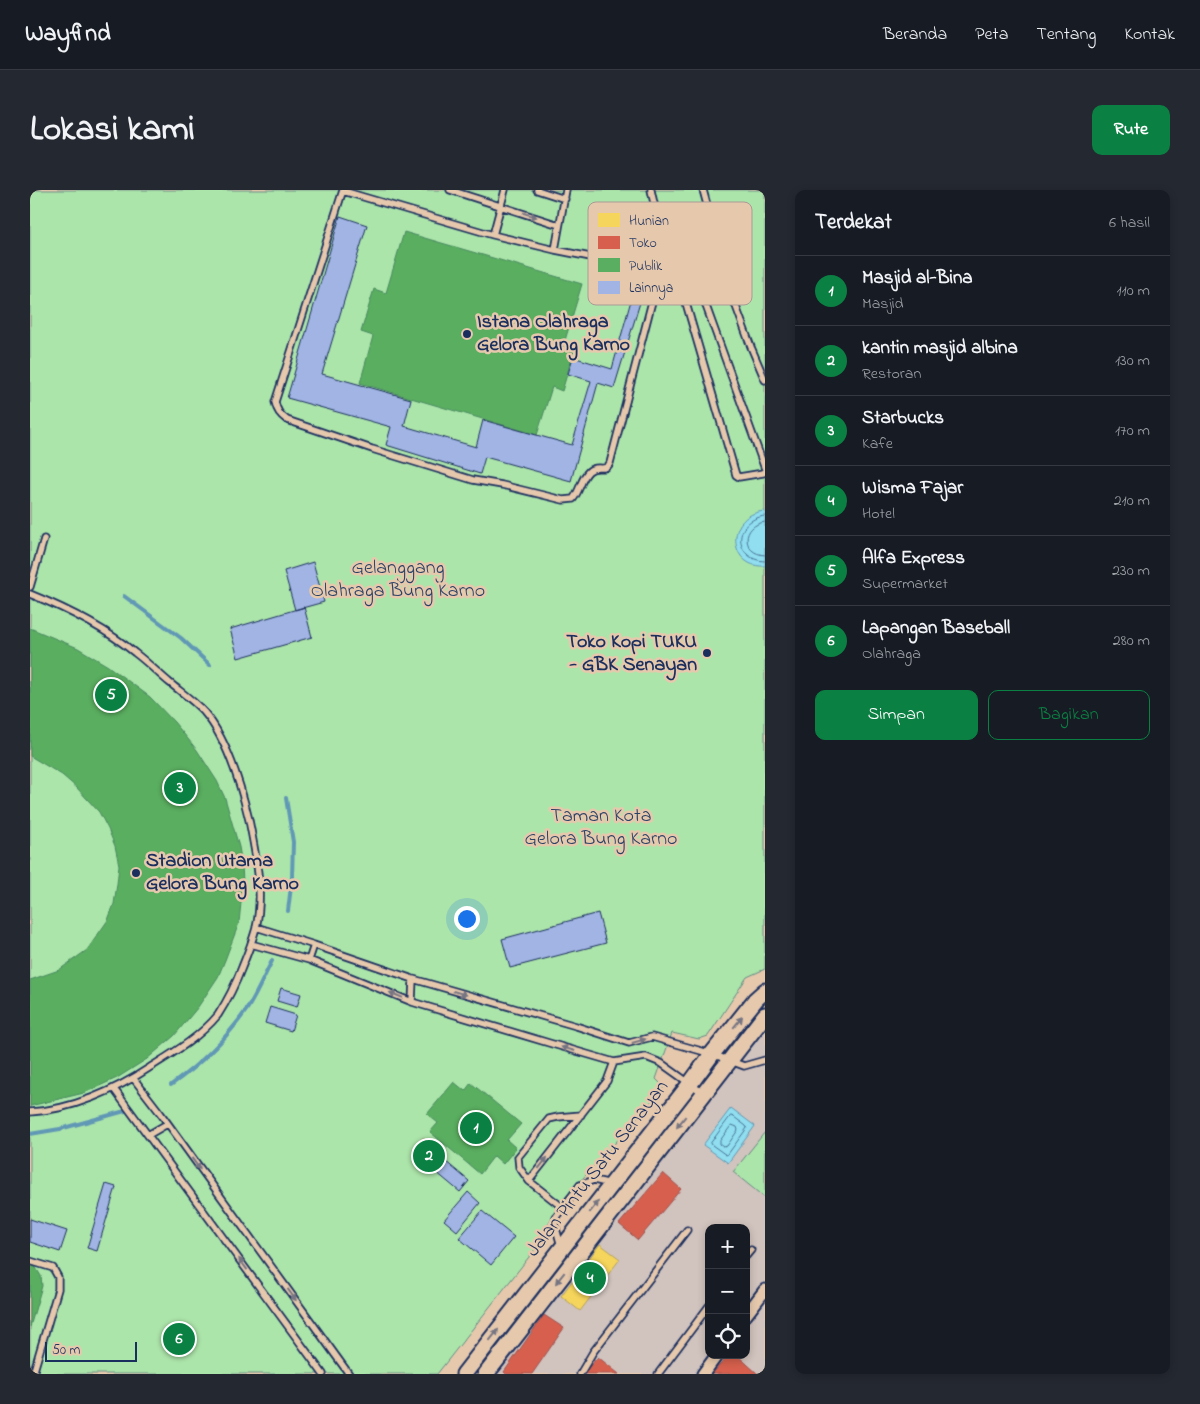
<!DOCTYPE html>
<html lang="id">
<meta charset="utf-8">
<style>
:root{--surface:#171b24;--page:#242831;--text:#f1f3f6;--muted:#9ea1a6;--line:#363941;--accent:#0b8043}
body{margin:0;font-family:"Indie Flower",sans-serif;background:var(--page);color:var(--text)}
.controls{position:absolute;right:15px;bottom:15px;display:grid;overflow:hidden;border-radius:10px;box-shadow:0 2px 8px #0003}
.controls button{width:45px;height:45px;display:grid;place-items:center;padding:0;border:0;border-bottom:1px solid var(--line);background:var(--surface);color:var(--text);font:25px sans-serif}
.scale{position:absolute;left:15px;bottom:12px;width:92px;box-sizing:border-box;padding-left:5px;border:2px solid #1b2f5e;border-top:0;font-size:14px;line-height:18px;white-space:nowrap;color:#1b2f5e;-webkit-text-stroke:4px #e6c9ad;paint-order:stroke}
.you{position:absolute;left:436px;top:728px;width:18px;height:18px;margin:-12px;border:4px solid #fff;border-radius:50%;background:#1a73e8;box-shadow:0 0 0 8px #1a73e833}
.badge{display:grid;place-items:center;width:32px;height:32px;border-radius:50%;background:var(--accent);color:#fff;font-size:16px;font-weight:700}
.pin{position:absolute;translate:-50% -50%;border:2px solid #fff;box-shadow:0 1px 5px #0006}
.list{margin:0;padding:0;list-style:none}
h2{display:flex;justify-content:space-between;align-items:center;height:65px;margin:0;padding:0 20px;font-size:21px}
h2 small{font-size:16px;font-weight:400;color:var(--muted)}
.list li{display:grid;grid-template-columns:32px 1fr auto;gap:15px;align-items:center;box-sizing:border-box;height:70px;padding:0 20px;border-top:1px solid var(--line)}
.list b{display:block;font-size:19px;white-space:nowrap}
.list p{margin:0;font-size:16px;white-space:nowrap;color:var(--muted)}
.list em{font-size:16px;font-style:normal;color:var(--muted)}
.actions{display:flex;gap:10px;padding:15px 20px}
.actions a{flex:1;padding:11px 0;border:1px solid var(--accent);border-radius:10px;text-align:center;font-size:18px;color:var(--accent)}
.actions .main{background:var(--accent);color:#fff}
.icon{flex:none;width:28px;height:28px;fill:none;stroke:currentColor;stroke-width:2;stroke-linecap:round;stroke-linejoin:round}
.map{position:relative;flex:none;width:735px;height:1184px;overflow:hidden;border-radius:10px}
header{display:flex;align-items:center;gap:30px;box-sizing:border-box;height:70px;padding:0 25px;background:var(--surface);border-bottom:1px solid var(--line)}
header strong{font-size:24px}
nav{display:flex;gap:28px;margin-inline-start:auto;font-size:18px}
.intro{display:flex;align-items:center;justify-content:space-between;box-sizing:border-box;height:120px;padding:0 30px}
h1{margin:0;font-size:35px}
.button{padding:12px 22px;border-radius:10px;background:var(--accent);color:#fff;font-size:18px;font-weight:700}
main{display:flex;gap:30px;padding:0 30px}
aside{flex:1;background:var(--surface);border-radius:10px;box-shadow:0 2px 8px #0003}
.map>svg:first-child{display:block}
.built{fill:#d1c3bd;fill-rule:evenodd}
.green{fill:#ace5aa;stroke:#648a84}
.water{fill:#90deef;stroke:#6198b5}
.homes{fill:#f6d55c;stroke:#b4a35d}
.shops{fill:#d6604d;stroke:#9e5152}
.public{fill:#5aae61;stroke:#478860}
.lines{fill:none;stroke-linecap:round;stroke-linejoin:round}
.shore{stroke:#4a7598;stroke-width:1}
.stream{stroke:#6198b5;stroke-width:4}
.building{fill:#a1b4e3;stroke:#1b2f5e}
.lane-casing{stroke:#1b2f5e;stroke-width:9}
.street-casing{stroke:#1b2f5e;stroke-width:15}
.secondary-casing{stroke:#1b2f5e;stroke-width:19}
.lane{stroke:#e6c9ad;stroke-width:5.5}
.street{stroke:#e6c9ad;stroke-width:11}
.secondary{stroke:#e6c9ad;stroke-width:15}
.oneway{fill:#767482}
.poi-dot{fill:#1b2f5e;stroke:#e6c9ad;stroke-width:2}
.labels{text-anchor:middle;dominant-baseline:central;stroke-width:5;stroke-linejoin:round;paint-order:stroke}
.poi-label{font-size:20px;font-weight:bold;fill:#1b2f5e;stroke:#e6c9ad;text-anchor:start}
.park-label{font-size:20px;fill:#2a4166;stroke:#e6c9ad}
.street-label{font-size:20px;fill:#1b2f5e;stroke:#e6c9ad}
.key{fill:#e6c9ad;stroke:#a99b95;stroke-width:1}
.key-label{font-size:14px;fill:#1b2f5e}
</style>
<header>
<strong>Wayfind</strong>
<nav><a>Beranda</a><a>Peta</a><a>Tentang</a><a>Kontak</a></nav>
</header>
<div class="intro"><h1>Lokasi kami</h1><a class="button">Rute</a></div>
<main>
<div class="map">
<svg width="735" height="1184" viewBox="0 0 735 1184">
<rect width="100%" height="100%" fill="#e6c9ad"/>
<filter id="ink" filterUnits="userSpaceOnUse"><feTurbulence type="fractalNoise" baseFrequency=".02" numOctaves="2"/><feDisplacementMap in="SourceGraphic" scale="10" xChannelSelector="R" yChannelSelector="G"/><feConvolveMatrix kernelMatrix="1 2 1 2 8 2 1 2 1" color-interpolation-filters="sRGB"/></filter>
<g filter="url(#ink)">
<path class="built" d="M735,840V1184H463L725,846ZM679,1038H716V1165H679Z"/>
<path class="green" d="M0,0H735V779L717,787L678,846L669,849L642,843L626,889L634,897L579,960L529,1014L506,1058L407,1184H0Z
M735,942V1008L703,982Z"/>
<path class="water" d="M735,321V376C698,379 694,324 735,321Z
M701,918L725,936L698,973L673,955Z"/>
<path class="homes" d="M570,1054L590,1069L550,1121L531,1106Z"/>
<path class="shops" d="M393,948L413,965L402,977L383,961Z
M633,983L651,999L608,1050L589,1034Z
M514,1125L534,1138L502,1184H476L474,1182Z
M699,1165H707L728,1184H682Z
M568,1167L589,1184H553Z"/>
<path class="public" d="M374,42L552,94L533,157L544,161L532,201L522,197L507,245L330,193L343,146L331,142L344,99L356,103Z
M0,438L48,458L78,476L120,507L144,532L167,560L187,591L195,608L209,657L212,675L213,692L209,733L195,770L188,787L168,817L144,846L117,869L87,888L54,903L0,916V790L29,780L57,760L78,730L84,714L87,694L89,675L85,656L78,639L69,622L47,598L32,585L0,566Z
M424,892L435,901L441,893L491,934L477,950L486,958L473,974L464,966L450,984L400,942L408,933L397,924Z
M0,1074L6,1078L11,1086L12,1096L0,1137Z"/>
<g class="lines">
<path class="shore" d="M735,326C702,330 703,370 735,371
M735,332C711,335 711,364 735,365
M701,926L704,927L716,936L717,938L698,964L696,965L682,955L681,953Z
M702,935L707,937L708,940L697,956L694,957L690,954V951Z"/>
<path class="stream" d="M94,406L151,448L180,475
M256,608L263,652L262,688L258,721
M141,895C170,874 197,848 217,819C227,804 234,786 242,771
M0,944L30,939L95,921"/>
</g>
<path class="building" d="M310,26L337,35L292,184L381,209L374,236L446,257L453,230L542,255L561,191L538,184L543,167L582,179L603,103L612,106L584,198L568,193L541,291L455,267L450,284L356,255L361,237L257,208Z
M283,372L294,412L265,420L254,381Z
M274,417L282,447L208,468L200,439Z
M568,723L576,753L480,778L472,749Z
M251,798L271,804L267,817L247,811Z
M240,817L266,825L261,841L235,833Z
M415,971L439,991L430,1002L406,982Z
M76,994L86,997L67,1061L57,1058Z
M438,1002L450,1013L427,1041L414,1030Z
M452,1021L484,1047L461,1075L429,1048Z
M0,1029L37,1041L30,1062L0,1052Z"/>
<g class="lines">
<g class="lane-casing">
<path id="lane" d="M313,0L245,212C247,221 250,225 257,230L342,259L443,290L472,295L533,310L543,309C550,301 551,288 559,281C567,274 575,283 580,273L625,100
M420,0L529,35
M507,0L535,9
M621,0L625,18L651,96L706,285L709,287L733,283L735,282
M673,0L700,100L721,157L735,190
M313,1L463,45L525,60L596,74L612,82L625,100L651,96L667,91L735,279
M463,45L475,0
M525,60L536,0
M0,397L14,349
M0,404C37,419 74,437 105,463C117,472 128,483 140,493C151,502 164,511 174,522C197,549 211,596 219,630C226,666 234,702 226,738C222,752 217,765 212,777C206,793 197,811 188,825C170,847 143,863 119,878C86,900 41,920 0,922
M226,737L284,755L383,789L546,836L599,853L622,847L682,864L714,876L735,870
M221,754L279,770L382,812L519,853L584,872L616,867L631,873L673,903
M279,770L284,755
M382,812L383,789
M104,889L131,924L319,1184
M84,899L293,1184
M118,945L137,934
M499,991L489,977L488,967L519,929L528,927L551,925
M532,1017L499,991L577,891L584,872
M531,1056L525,1035L526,1027L550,995L564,990L581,994
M716,1066L721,1060
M0,1071L23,1078L28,1087V1099L3,1184
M550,1184L563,1162L657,1040
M628,1184L679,1116"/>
</g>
<g class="street-casing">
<path id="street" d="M716,1125L735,1100
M673,1184L687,1165"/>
</g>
<g class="secondary-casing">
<path id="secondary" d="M434,1184L660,894L682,864L726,809L735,801
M456,1184L735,825"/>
</g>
<use href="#lane" class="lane"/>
<use href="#street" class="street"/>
<use href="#secondary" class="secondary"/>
</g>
<defs><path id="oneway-solid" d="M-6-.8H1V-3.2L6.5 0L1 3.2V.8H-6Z" transform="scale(1.25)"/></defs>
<g class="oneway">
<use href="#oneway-solid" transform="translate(500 25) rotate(18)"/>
<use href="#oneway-solid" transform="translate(430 803) rotate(16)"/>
<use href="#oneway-solid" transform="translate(366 805) rotate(-158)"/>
<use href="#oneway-solid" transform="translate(708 832) rotate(-51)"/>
<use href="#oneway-solid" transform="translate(609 851) rotate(-16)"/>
<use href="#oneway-solid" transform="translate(538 859) rotate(-164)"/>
<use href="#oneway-solid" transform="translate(651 932) rotate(128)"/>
<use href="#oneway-solid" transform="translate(513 973) rotate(-52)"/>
<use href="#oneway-solid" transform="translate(166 974) rotate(54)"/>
<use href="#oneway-solid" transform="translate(564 1017) rotate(-52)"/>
<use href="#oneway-solid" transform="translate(213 1074) rotate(-126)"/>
<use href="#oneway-solid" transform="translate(530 1088) rotate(128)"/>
<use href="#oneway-solid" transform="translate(262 1105) rotate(54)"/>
<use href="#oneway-solid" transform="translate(464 1145) rotate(-52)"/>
</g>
</g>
<g class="poi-dot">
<circle cx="437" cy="144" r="5"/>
<circle cx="677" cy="463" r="5"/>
<circle cx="106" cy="683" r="5"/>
</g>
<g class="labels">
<g class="poi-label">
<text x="447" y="132">Istana Olahraga<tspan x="447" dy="23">Gelora Bung Karno</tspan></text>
<text x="667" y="452" text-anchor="end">Toko Kopi TUKU<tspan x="667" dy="23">- GBK Senayan</tspan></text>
<text x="116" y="671">Stadion Utama<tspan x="116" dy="23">Gelora Bung Karno</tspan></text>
</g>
<g class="park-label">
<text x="368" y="378">Gelanggang<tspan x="368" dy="23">Olahraga Bung Karno</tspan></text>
<text x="571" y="626">Taman Kota<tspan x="571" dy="23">Gelora Bung Karno</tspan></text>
</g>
<g class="street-label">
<text transform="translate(568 979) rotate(-52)">Jalan Pintu Satu Senayan</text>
</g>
</g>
<rect x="558" y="12" width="164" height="103" rx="8" class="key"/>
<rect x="568" y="23" width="22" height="14" fill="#f6d55c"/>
<rect x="568" y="46" width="22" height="13" fill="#d6604d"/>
<rect x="568" y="68" width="22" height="14" fill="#5aae61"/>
<rect x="568" y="91" width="22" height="13" fill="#a1b4e3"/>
<g class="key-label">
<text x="599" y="35">Hunian</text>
<text x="599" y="57">Toko</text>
<text x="599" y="80">Publik</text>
<text x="599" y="102">Lainnya</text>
</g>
</svg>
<div class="controls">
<button>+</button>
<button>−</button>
<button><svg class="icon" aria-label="locate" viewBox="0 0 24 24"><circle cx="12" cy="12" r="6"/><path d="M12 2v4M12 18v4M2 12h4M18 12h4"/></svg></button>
</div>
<div class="scale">50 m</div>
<div class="you"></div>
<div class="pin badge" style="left:446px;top:938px">1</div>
<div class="pin badge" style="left:399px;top:966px">2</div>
<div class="pin badge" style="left:150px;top:598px">3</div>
<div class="pin badge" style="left:560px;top:1088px">4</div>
<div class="pin badge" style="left:81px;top:505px">5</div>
<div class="pin badge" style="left:149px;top:1149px">6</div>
</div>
<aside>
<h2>Terdekat<small>6 hasil</small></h2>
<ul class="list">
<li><span class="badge">1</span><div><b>Masjid al-Bina</b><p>Masjid</p></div><em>110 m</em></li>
<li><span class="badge">2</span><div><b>kantin masjid albina</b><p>Restoran</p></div><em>130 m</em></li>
<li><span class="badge">3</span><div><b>Starbucks</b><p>Kafe</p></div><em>170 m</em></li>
<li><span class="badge">4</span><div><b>Wisma Fajar</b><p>Hotel</p></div><em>210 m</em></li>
<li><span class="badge">5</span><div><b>Alfa Express</b><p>Supermarket</p></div><em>230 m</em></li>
<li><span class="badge">6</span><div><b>Lapangan Baseball</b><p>Olahraga</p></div><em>280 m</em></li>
</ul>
<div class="actions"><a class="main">Simpan</a><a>Bagikan</a></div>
</aside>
</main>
